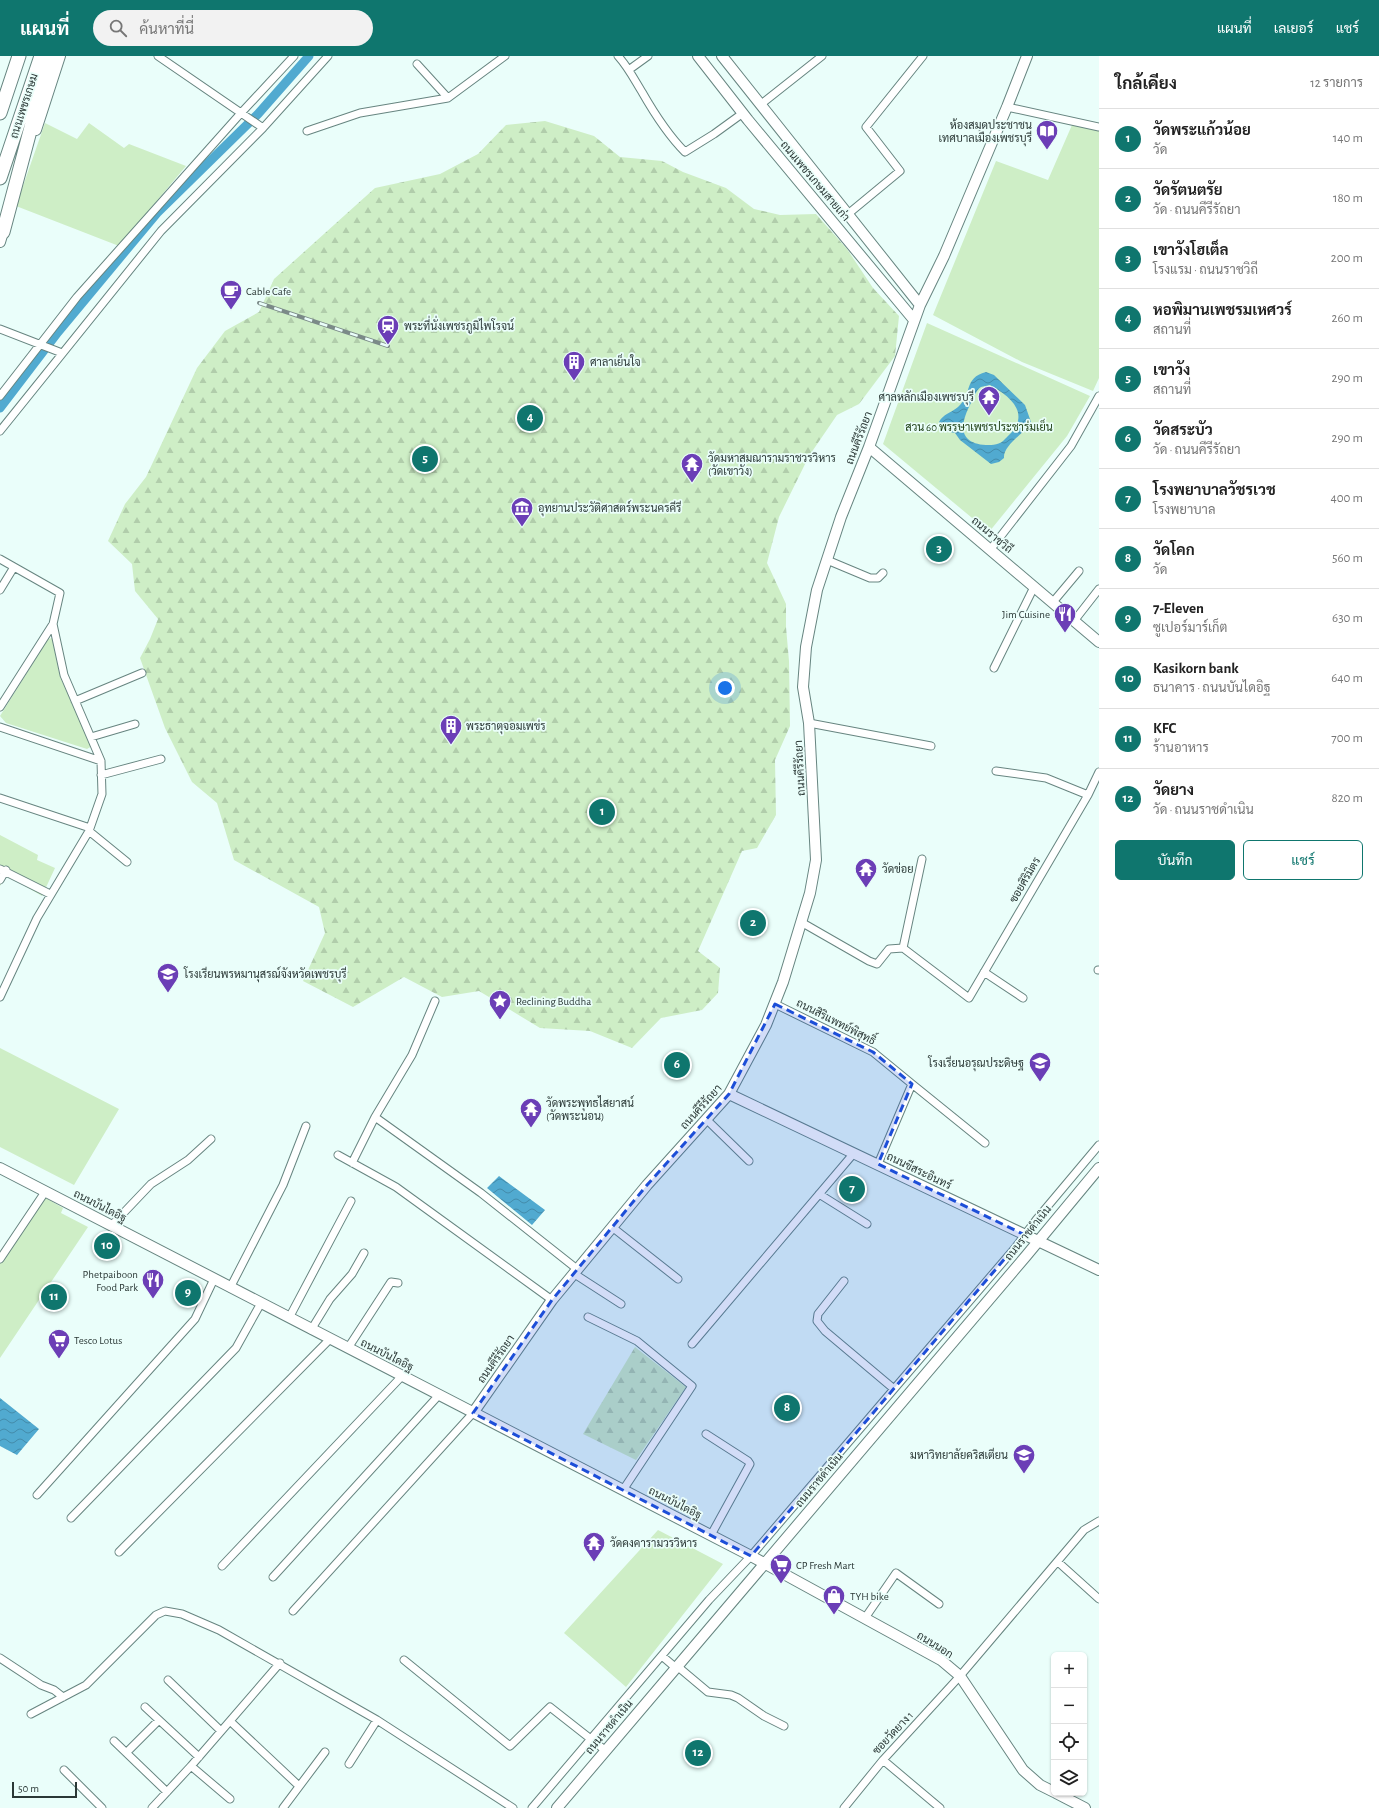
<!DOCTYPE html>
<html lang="th">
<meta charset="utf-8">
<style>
:root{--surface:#fff;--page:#f2f2f2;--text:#222;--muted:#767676;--line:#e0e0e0;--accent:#0f766e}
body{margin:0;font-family:"Alegreya Sans",Sarabun,sans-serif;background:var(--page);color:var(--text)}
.controls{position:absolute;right:12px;bottom:12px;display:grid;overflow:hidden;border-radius:6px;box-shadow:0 1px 3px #0004}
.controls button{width:36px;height:36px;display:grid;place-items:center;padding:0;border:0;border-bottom:1px solid var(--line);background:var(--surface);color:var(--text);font:20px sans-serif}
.scale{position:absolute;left:12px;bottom:10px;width:65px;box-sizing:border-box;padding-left:4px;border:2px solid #2b3836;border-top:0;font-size:11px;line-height:14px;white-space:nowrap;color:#2b3836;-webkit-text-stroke:3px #eafefa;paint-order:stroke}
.you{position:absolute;left:725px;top:632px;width:14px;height:14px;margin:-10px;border:3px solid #fff;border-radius:50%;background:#1a73e8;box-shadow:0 0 0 6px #1a73e833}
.badge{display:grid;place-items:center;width:26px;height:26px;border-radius:50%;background:var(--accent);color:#fff;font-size:13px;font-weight:700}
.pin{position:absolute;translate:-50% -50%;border:2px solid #fff;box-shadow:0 1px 4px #0006}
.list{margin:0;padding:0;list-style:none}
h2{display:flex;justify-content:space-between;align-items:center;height:52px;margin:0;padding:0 16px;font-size:17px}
h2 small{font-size:13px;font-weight:400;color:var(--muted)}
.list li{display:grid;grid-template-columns:26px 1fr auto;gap:12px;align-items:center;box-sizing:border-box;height:60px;padding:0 16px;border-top:1px solid var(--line)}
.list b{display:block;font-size:15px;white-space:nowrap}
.list p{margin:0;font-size:13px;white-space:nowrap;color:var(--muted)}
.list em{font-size:13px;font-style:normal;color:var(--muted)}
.actions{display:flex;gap:8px;padding:12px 16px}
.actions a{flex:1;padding:9px 0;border:1px solid var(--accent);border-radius:6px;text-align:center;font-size:14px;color:var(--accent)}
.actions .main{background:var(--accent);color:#fff}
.icon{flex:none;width:22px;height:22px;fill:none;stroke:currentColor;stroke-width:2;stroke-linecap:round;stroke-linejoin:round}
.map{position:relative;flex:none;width:1099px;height:1752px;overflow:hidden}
header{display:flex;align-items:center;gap:24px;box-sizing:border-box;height:56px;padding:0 20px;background:var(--accent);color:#fff}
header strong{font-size:19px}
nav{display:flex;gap:22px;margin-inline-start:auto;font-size:14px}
.search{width:280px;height:36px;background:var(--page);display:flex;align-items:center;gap:10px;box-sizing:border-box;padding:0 14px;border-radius:22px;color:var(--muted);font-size:15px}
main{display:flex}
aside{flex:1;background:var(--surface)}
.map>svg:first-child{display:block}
.green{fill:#ceeec6}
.forest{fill:url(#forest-firs)}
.water{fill:url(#water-waves);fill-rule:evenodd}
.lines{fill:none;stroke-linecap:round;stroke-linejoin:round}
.canal{stroke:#51aad0;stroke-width:9}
.street-casing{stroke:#678580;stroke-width:9}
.secondary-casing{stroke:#678580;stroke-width:12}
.highway-casing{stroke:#678580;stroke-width:15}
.street{stroke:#fff;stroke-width:7}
.secondary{stroke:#fff;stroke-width:10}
.highway{stroke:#fff;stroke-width:13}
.rail-casing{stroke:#7b8a88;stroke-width:4}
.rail{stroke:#eafefa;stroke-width:2.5;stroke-dasharray:8;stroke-linecap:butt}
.marked{fill:#1d4ed8;fill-opacity:0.2;stroke:#1d4ed8;stroke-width:3;stroke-dasharray:8 5;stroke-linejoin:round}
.labels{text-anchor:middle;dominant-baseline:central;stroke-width:3.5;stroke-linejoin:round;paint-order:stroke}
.street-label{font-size:11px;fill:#2b3836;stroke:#eafefa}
.poi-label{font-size:11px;fill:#2b3836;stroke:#eafefa;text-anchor:start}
.park-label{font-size:11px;fill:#1b3c11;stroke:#eafefa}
</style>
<header>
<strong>แผนที่</strong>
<div class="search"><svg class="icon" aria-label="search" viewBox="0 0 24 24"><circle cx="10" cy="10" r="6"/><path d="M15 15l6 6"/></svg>ค้นหาที่นี่</div>
<nav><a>แผนที่</a><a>เลเยอร์</a><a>แชร์</a></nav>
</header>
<main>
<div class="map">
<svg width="1099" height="1752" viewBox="0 0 1099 1752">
<defs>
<pattern id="forest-firs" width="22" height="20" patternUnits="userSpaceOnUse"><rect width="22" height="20" fill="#ceeec6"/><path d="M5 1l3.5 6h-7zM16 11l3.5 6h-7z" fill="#b1cdab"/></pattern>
<pattern id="water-waves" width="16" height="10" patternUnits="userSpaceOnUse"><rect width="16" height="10" fill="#51aad0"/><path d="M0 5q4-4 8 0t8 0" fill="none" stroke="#438baa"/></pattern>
</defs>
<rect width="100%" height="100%" fill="#eafefa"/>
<path class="green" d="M45,67L77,83L89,67L124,92L129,88L186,110L119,190L16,150Z
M1072,69L1099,75V322L1093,335L1022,306L933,259L996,105L1048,124Z
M927,267L1090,340L1067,380L989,476L883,388Z
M52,582L60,621L92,690L87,693L6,667L0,660L48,583Z
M0,779L38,799L37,804L55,812L42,840L6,819L0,830Z
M0,992L119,1053L74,1129L0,1091Z
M44,1141L63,1152L61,1157L88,1171L0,1302V1204Z
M658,1474L723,1508L626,1631L564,1577Z"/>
<path class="forest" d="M545,65L594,80L620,101L662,105L683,116L726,132L754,153L780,159L816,158L847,193L873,232L899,260L895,300L859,348L837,359L809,400L779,461L767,507L786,548V571L789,605L790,670L775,704L776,759L757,792L742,795L698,895L720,912L718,937L702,954L661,962L632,992L590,975L540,972L479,935L442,941L404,921L353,951L303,925L325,877L319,851L234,804L217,747L192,726L165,672L140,602L150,583L158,563L135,535L132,508L108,485L125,448L146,421L197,312L225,275L259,256L274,223L375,132L440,118L478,98L506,69Z
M635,1291L686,1331L636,1404L583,1378Z"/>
<path class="water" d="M986,316L994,319L1025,349L1031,366C1024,378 1003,389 1004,402L999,406L991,408L960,384L955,377L945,375L939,366C943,358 951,357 958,351C973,338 963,322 986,316ZM990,329C1004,337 1024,350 1017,368C1015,374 1009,379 1005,383C1000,389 993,389 986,389C956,387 961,366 971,347C974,342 976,334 981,331C984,330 987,330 990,329Z
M499,1120L545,1154L532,1169L487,1132Z
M0,1342L39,1373L17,1399L0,1390Z"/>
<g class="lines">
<path class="canal" d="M0,352L58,276L157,157L258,58L309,0"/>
<g class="street-casing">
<path id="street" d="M158,0L263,72
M618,0C628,11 634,23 642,36C654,57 668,79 685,96L714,78L743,57
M417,8L448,42
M630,13L648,0
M760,49L822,0
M1007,51L1099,71
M307,75L360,57L448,42L505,0
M848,158L900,115L866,71L923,0
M0,273L62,297
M0,340L77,241L241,57L294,0
M0,375L161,175L263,72L328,0
M990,494L1071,390L1099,340
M0,503L60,537L53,568L64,619L101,705L102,738L89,775L37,862L0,941
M827,504L870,522H878L883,517
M0,534L14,511
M1053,546L1079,515
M1074,565L1099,533
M994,612L1034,531
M75,645L142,617
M0,651L53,568
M809,667L931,690
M0,671L101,705
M91,681L135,668
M996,715L1046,722L1088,739
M101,719L161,703
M0,742L90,772
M89,775L127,806
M0,813L50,838
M0,824L6,814
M801,866L869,905L877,908L889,893L903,892L969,942L1088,739L1099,716
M903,892L922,803
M1098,914H1099
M984,916L1023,942
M775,948L873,996L912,1028L878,1108
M912,1028L985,1087
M375,1061L481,1137L577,1213
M706,1063L749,1105
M338,1099L396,1131L552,1244
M352,1107L375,1061L412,999L435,945
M819,1138L867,1168
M112,1169L151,1128L188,1104L211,1083
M612,1171L678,1223
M0,1203L45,1136
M573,1217L621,1248
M844,1225L818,1258L817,1265L825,1275L894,1333
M230,1232L283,1129L306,1070
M588,1261L637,1285L692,1330L623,1434
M289,1262L351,1145
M311,1274L330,1243L352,1218L364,1197
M692,1288L854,1097
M348,1292L391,1226L398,1227
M706,1378L748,1405L750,1408L711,1479
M37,1439L195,1263L214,1223
M71,1462L236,1292L261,1247
M119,1496L330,1283
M1058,1506L1099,1543
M222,1510L402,1320
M273,1521L439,1339
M293,1555L473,1357
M865,1562L896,1517L939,1548
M662,1600L676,1612
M0,1602L41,1629L54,1634L63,1641
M404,1604L510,1690L550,1651L606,1695
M677,1610L708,1636L731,1639L738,1642L764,1660L784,1670
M168,1624L221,1675
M145,1651L199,1701
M31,1658L86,1629L156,1559L165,1555L182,1558L219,1574L377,1664L513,1752
M230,1665L299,1730
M114,1685L167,1736
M127,1696L159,1664
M883,1704L940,1752
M349,1708L377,1664
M191,1710L230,1743
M64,1714L102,1752
M152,1752L191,1710L280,1607
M283,1752L325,1696
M532,1752L709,1544L751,1500L894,1333L1015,1192L1036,1164L1099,1089
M844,1752L883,1704L960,1620L1084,1474L1099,1465"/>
</g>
<g class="secondary-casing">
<path id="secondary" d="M698,0L748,64L914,264
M722,0L920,249
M36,74L60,0
M0,186L5,169
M869,391L1099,586
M729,1038L1099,1214
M0,1112L751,1500L941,1604L960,1620L1023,1714L1040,1729L1054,1736
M473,1357L552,1244L647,1129L729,1038L766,969L783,926L810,837L816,804L809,667L803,631L806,591L817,534L841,461L869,391L920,249L944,200L1007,51L1027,0
M1056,1737L1085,1752
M557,1752L1026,1200L1099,1112"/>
</g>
<g class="highway-casing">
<path id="highway" d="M0,57L19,0
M0,122L41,0
M3,176L50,0"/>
</g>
<use href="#street" class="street"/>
<use href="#secondary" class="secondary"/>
<use href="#highway" class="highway"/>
<g class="rail-casing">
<path id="rail" d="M259,247L388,290"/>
</g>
<use href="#rail" class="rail"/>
</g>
<path class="marked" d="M775,948L873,996L912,1028L878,1108L1025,1179L751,1500L473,1357L552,1244L647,1129L729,1038Z"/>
<defs>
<g id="library-pin" transform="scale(1.15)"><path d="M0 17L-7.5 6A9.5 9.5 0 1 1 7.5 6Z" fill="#6b3eb6" stroke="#eafefa"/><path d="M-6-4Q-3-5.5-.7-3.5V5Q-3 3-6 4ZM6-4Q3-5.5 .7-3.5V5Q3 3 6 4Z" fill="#fff"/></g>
<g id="cafe-pin" transform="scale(1.15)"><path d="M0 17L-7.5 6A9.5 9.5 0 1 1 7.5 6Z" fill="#6b3eb6" stroke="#eafefa"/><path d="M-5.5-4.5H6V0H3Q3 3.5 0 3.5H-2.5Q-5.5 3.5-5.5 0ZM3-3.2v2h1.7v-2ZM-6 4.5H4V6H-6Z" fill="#fff"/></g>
<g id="station-pin" transform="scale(1.15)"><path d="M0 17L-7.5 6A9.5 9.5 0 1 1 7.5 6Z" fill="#6b3eb6" stroke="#eafefa"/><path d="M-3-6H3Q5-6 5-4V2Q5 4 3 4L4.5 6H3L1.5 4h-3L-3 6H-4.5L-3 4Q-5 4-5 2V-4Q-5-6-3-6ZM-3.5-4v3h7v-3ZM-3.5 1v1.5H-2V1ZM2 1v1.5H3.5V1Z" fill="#fff"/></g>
<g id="building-pin" transform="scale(1.15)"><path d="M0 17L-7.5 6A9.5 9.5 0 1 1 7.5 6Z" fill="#6b3eb6" stroke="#eafefa"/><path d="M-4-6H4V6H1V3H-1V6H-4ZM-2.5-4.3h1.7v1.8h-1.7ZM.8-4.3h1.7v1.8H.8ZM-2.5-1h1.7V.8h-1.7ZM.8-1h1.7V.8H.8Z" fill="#fff"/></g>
<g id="temple-pin" transform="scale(1.15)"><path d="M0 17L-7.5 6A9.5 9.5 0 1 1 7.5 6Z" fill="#6b3eb6" stroke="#eafefa"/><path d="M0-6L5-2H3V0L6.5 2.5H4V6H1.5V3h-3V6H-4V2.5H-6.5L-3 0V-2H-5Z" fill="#fff"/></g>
<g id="museum-pin" transform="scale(1.15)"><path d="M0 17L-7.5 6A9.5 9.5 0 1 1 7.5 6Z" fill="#6b3eb6" stroke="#eafefa"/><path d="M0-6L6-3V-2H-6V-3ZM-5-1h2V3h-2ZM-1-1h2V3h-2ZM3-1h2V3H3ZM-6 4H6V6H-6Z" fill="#fff"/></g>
<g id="restaurant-pin" transform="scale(1.15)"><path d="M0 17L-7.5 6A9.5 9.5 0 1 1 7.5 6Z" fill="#6b3eb6" stroke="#eafefa"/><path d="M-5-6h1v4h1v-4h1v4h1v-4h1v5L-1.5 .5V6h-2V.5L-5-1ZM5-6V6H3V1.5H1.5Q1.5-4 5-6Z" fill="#fff"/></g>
<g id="school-pin" transform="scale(1.15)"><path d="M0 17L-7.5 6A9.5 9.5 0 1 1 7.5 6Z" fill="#6b3eb6" stroke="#eafefa"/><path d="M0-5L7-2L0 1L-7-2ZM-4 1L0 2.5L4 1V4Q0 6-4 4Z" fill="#fff"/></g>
<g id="sight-pin" transform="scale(1.15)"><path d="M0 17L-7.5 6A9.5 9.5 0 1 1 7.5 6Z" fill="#6b3eb6" stroke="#eafefa"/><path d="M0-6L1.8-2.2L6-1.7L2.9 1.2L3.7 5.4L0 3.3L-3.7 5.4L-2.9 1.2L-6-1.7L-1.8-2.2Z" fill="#fff"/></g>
<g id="supermarket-pin" transform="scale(1.15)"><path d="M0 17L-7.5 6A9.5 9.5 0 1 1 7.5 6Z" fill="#6b3eb6" stroke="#eafefa"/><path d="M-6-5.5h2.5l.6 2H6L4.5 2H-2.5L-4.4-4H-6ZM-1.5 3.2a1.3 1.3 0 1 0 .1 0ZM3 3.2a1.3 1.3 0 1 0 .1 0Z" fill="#fff"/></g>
<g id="university-pin" transform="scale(1.15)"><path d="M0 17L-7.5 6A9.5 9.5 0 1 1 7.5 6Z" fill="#6b3eb6" stroke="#eafefa"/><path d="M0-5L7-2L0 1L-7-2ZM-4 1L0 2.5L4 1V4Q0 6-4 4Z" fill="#fff"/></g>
<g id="shop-pin" transform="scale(1.15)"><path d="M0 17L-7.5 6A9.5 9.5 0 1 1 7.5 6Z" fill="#6b3eb6" stroke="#eafefa"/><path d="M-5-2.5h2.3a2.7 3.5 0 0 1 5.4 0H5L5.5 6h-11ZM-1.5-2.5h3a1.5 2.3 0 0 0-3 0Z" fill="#fff"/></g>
</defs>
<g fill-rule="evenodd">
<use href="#library-pin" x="1047" y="75"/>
<use href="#cafe-pin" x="231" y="235"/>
<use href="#station-pin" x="388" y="270"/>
<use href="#building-pin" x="574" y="306"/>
<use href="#temple-pin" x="989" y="341"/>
<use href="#temple-pin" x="692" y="408"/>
<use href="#museum-pin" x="522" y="452"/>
<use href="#restaurant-pin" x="1065" y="558"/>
<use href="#building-pin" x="451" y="670"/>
<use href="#temple-pin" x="866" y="813"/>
<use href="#school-pin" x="168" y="918"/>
<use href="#sight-pin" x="500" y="945"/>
<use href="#school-pin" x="1040" y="1007"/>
<use href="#temple-pin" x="531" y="1053"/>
<use href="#restaurant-pin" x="153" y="1224"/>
<use href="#supermarket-pin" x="59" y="1284"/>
<use href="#university-pin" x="1024" y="1399"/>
<use href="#temple-pin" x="594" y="1487"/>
<use href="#supermarket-pin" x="781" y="1509"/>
<use href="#shop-pin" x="834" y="1540"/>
</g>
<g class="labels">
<g class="street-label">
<text transform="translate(24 50) rotate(-72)">ถนนเพชรเกษม</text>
<text transform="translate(815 125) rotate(50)">ถนนเพชรเกษมสายเก่า</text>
<text transform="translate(859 382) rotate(-69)">ถนนคีรีรัถยา</text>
<text transform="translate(992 479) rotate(40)">ถนนราชวิถี</text>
<text transform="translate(800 712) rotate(-93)">ถนนคีรีรัถยา</text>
<text transform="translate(1025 824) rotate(-60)">ซอยศิริมิตร</text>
<text transform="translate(836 966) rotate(27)">ถนนสิริแพทย์พิสุทธิ์</text>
<text transform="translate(701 1051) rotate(-48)">ถนนคีรีรัถยา</text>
<text transform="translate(919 1115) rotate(26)">ถนนขีสระอินทร์</text>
<text transform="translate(100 1150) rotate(27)">ถนนบันไดอิฐ</text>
<text transform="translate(1028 1177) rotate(-51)">ถนนราชดำเนิน</text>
<text transform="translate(387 1299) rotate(27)">ถนนบันไดอิฐ</text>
<text transform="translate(496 1303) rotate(-55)">ถนนคีรีรัถยา</text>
<text transform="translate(819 1424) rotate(-50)">ถนนราชดำเนิน</text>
<text transform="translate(675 1447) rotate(27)">ถนนบันไดอิฐ</text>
<text transform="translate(935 1589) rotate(32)">ถนนนอก</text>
<text transform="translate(609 1671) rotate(-50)">ถนนราชดำเนิน</text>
<text transform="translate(893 1677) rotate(-47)">ซอยวัดยาง 1</text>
</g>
<g class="poi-label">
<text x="1032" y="69" text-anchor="end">ห้องสมุดประชาชน<tspan x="1032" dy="13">เทศบาลเมืองเพชรบุรี</tspan></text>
<text x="246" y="235">Cable Cafe</text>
<text x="404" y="270">พระที่นั่งเพชรภูมิไพโรจน์</text>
<text x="590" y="306">ศาลาเย็นใจ</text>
<text x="974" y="341" text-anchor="end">ศาลหลักเมืองเพชรบุรี</text>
<text x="708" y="402">วัดมหาสมณารามราชวรวิหาร<tspan x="708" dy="13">(วัดเขาวัง)</tspan></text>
<text x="538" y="452">อุทยานประวัติศาสตร์พระนครคีรี</text>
<text x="1050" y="558" text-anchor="end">Jim Cuisine</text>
<text x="466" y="670">พระธาตุจอมเพข่ร</text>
<text x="882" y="813">วัดข่อย</text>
<text x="184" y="918">โรงเรียนพรหมานุสรณ์จังหวัดเพชรบุรี</text>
<text x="516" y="945">Reclining Buddha</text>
<text x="1024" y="1007" text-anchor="end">โรงเรียนอรุณประดิษฐ</text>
<text x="546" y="1047">วัดพระพุทธไสยาสน์<tspan x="546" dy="13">(วัดพระนอน)</tspan></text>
<text x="138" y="1218" text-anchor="end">Phetpaiboon<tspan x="138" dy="13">Food Park</tspan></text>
<text x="74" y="1284">Tesco Lotus</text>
<text x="1008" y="1399" text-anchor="end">มหาวิทยาลัยคริสเตียน</text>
<text x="610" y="1487">วัดคงคารามวรวิหาร</text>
<text x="796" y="1509">CP Fresh Mart</text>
<text x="850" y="1540">TYH bike</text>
</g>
<g class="park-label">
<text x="979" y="371">สวน 60 พรรษาเพชรประชาร่มเย็น</text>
</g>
</g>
</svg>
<div class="controls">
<button>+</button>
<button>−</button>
<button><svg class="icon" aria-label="locate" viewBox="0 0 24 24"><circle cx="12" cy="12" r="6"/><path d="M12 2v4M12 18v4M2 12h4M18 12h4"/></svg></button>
<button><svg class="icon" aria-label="layers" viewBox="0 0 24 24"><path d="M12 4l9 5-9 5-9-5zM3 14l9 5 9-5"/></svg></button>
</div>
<div class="scale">50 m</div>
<div class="you"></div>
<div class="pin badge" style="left:602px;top:756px">1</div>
<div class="pin badge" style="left:753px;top:867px">2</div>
<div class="pin badge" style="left:939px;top:493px">3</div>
<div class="pin badge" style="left:530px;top:362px">4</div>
<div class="pin badge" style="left:425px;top:403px">5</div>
<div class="pin badge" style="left:677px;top:1009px">6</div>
<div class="pin badge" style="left:852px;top:1133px">7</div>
<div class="pin badge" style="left:787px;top:1352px">8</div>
<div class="pin badge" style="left:188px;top:1237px">9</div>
<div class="pin badge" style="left:107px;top:1190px">10</div>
<div class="pin badge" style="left:54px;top:1241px">11</div>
<div class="pin badge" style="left:698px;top:1697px">12</div>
</div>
<aside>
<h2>ใกล้เคียง<small>12 รายการ</small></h2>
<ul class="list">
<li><span class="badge">1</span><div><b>วัดพระแก้วน้อย</b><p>วัด</p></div><em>140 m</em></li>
<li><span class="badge">2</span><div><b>วัดรัตนตรัย</b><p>วัด · ถนนคีรีรัถยา</p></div><em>180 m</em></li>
<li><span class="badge">3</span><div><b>เขาวังโฮเต็ล</b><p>โรงแรม · ถนนราชวิถี</p></div><em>200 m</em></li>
<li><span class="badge">4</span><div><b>หอพิมานเพชรมเหศวร์</b><p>สถานที่</p></div><em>260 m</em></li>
<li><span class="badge">5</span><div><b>เขาวัง</b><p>สถานที่</p></div><em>290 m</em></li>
<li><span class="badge">6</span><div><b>วัดสระบัว</b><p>วัด · ถนนคีรีรัถยา</p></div><em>290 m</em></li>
<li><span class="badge">7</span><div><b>โรงพยาบาลวัชรเวช</b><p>โรงพยาบาล</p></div><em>400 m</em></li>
<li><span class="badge">8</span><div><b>วัดโคก</b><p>วัด</p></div><em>560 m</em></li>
<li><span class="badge">9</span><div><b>7-Eleven</b><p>ซูเปอร์มาร์เก็ต</p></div><em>630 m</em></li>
<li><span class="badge">10</span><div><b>Kasikorn bank</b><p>ธนาคาร · ถนนบันไดอิฐ</p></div><em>640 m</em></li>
<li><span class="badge">11</span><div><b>KFC</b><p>ร้านอาหาร</p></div><em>700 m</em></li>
<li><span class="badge">12</span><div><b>วัดยาง</b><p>วัด · ถนนราชดำเนิน</p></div><em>820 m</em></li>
</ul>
<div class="actions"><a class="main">บันทึก</a><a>แชร์</a></div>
</aside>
</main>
